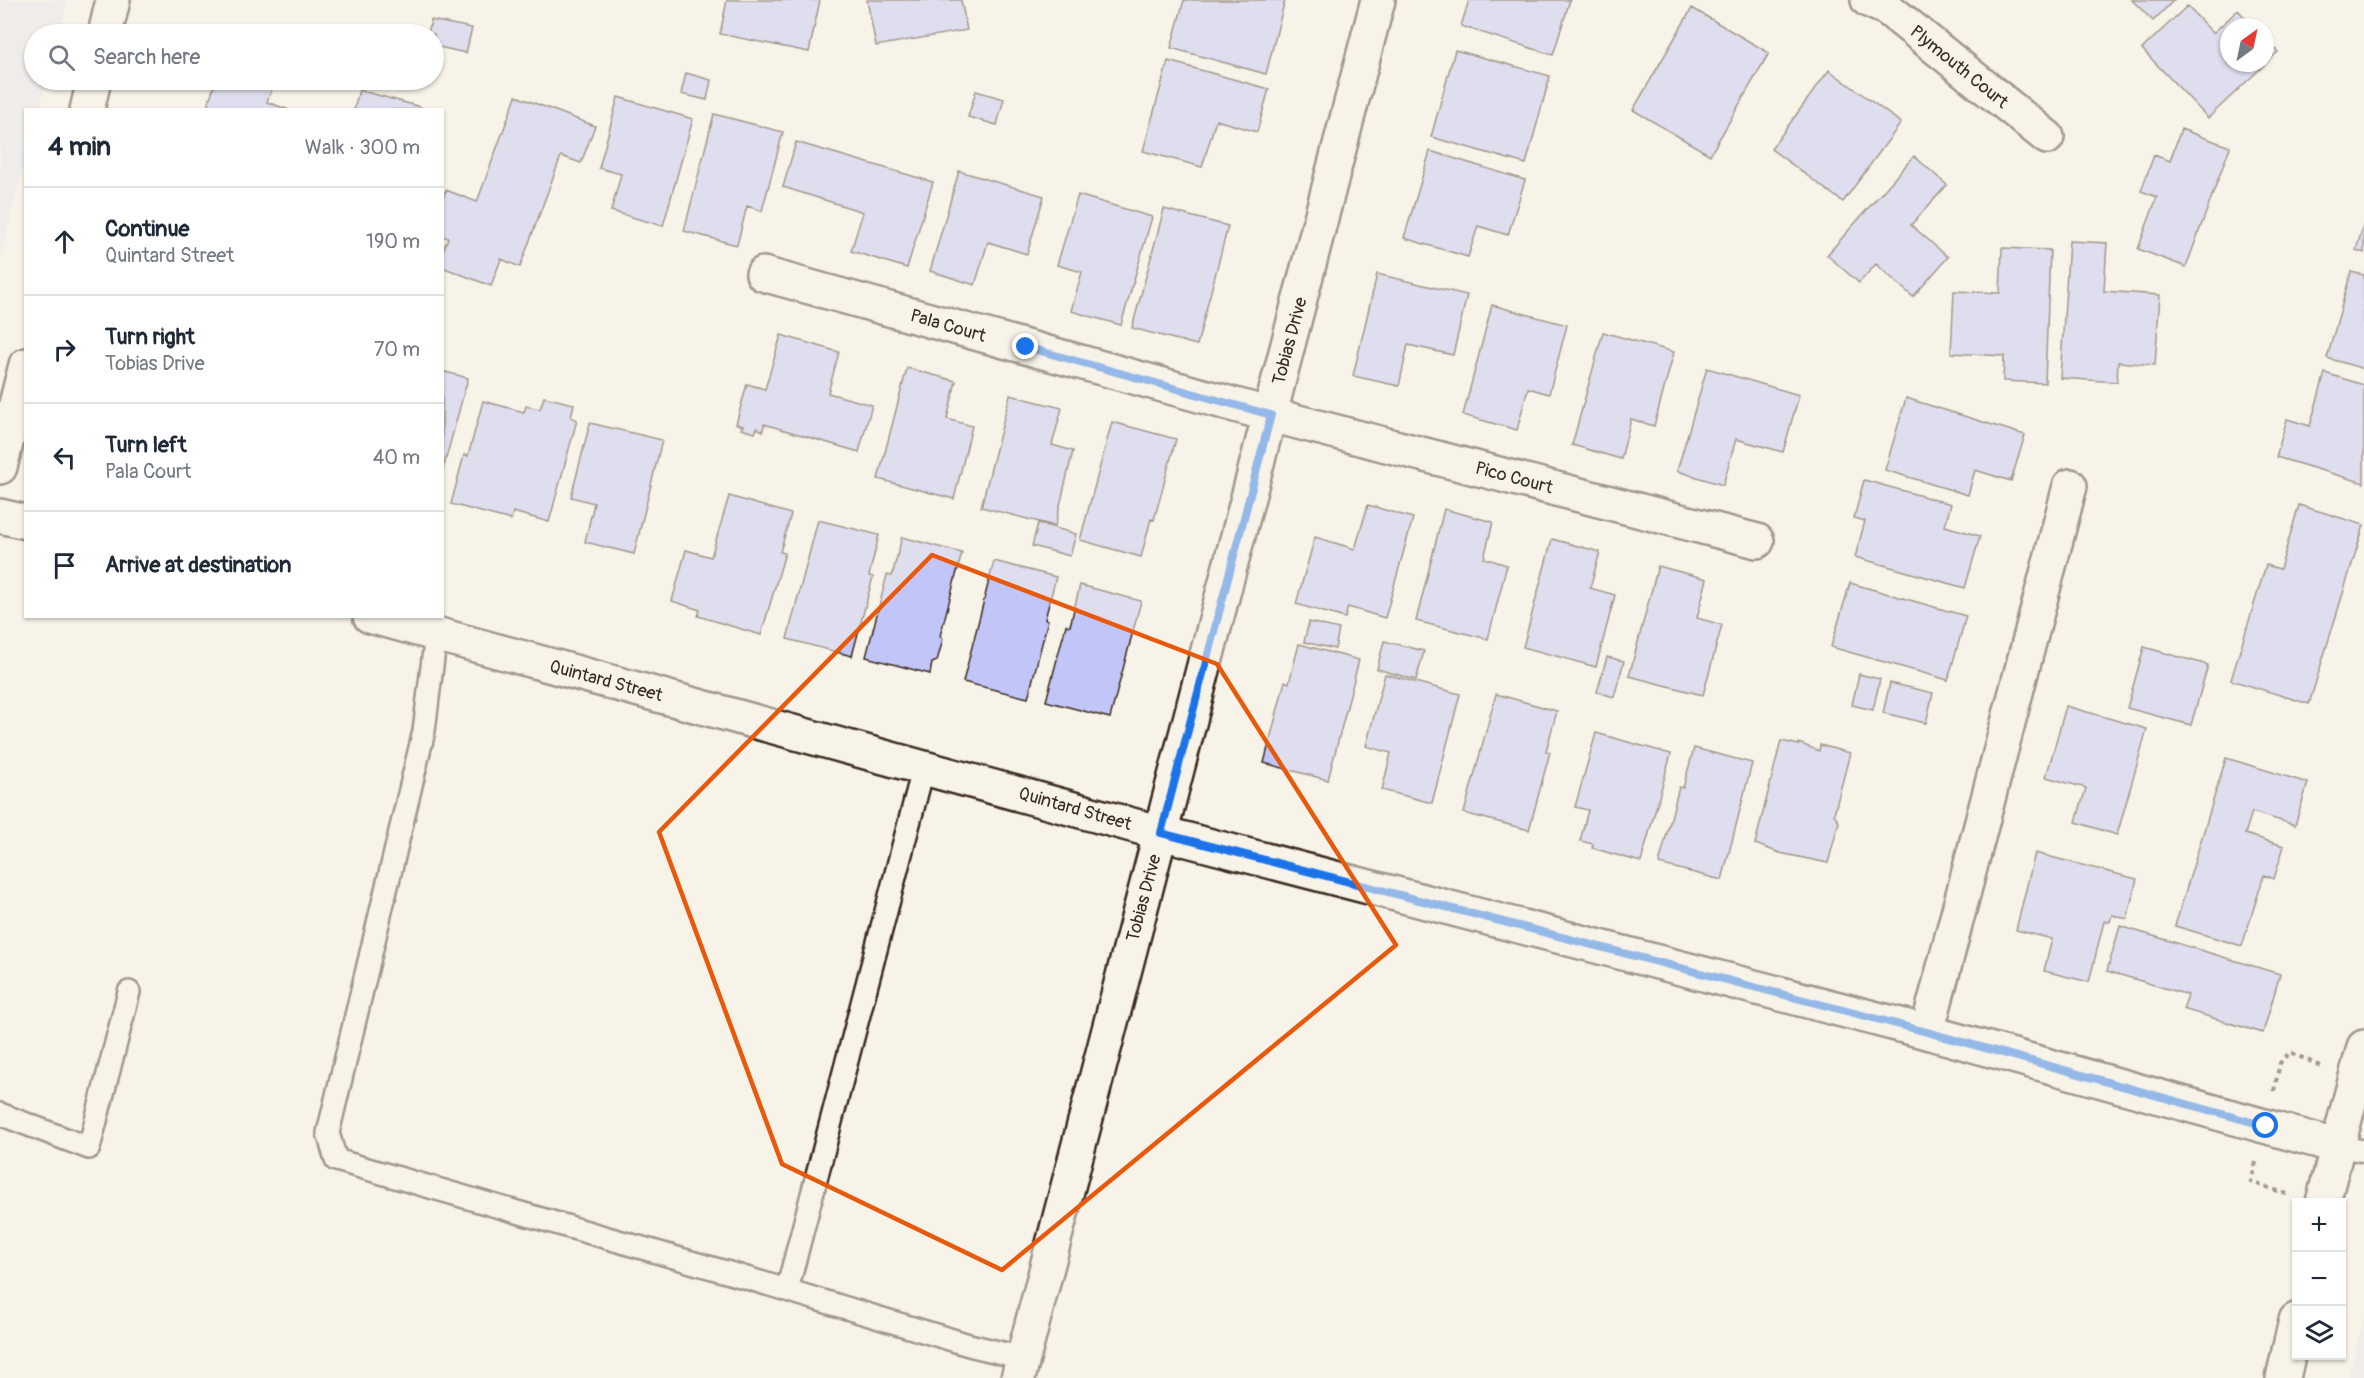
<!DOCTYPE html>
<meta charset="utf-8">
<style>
:root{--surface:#fff;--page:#f2f2f3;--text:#1f2937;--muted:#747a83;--line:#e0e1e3}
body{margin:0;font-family:Pangolin,sans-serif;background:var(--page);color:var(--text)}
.controls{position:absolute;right:18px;bottom:18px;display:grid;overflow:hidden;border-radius:0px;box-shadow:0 2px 4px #0004}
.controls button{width:54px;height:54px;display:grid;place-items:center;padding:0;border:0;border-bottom:2px solid var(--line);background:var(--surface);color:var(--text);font:30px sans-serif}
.compass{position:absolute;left:2220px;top:18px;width:54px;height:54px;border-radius:50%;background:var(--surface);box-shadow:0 2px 4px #0004;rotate:33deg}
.stop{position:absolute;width:18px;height:18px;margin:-14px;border:4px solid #1a73e8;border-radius:50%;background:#fff}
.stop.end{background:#1a73e8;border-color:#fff;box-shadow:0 2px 6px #0008}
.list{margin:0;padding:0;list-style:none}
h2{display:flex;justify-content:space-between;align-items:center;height:78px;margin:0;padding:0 24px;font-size:26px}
h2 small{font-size:20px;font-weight:400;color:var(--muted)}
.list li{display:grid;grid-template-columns:39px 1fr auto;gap:18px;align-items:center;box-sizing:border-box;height:108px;padding:0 24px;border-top:2px solid var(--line)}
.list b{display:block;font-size:22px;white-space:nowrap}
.list p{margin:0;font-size:20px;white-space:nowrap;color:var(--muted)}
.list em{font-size:20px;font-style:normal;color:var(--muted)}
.icon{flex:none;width:33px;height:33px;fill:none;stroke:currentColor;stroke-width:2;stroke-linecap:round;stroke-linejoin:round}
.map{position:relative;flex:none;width:2364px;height:1378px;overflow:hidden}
.search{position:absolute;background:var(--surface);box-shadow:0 2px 4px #0004;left:24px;top:24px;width:420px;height:66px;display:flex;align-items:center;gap:15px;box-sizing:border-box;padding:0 21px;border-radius:33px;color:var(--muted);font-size:22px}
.panel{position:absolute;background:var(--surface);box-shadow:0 2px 4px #0004;left:24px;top:108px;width:420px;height:510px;border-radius:0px}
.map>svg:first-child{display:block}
.built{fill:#e7e5ec}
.building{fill:#c2c5f7;stroke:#3b2a1e;stroke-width:1.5}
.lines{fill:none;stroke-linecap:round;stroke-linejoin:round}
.lane-casing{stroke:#3b2a1e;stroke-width:26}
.street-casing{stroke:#3b2a1e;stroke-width:38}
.secondary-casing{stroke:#3b2a1e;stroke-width:38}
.path{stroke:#3b2a1e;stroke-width:4;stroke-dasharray:4.5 4.5;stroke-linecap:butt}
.lane{stroke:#f7f3e8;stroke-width:21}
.street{stroke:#f7f3e8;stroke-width:33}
.secondary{stroke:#f7f3e8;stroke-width:33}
.route{stroke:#1a73e8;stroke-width:8}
.marked{fill:none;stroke:#e8590c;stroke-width:4.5;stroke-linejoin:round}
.labels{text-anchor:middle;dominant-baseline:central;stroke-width:4.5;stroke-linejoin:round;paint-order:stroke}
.street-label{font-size:18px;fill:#3b2a1e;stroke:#f7f3e8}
</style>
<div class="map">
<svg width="2364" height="1378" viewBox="0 0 2364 1378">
<rect width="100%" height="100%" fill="#f7f3e8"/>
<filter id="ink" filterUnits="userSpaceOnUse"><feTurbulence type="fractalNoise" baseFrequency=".0167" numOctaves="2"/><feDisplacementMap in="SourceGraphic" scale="12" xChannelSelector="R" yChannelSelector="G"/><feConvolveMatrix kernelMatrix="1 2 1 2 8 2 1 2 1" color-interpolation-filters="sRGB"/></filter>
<g filter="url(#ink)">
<path class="built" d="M0,0H68L59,34H34V80H47L39,109L26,110L25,162L0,259Z
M2364,1317V1378H2348Z"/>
<path class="building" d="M727,0H820L809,52L720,34Z
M867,0H961L967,30L876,46Z
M1184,0H1285L1266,74L1171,48Z
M1469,0H1570L1553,55L1461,26Z
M2132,0H2174L2153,21Z
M2187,6L2213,33L2238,10L2254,27H2229V63H2265V38L2278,52L2208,118L2142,49Z
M1692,8L1769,53L1710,155L1633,110Z
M431,20L472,28L466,53L434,46V34H428Z
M1455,50L1550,76L1526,164L1431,137Z
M1168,61L1269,89L1257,132L1216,120L1202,167L1143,151Z
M1829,70L1901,123L1843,202L1771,149Z
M686,73L711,80L707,100L681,94Z
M216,80H275L267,102L289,110H206Z
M359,90L421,107L420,110H354Z
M976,91L1004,99L997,125L968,117Z
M516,96L595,126L581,163L561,156L520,267L501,259L491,286L442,267V253L448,238L442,236V200L446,190L477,202Z
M618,97L693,119L663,226L611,211L621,174L599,168Z
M714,114L783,132L762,211L747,206L737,245L684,231Z
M2181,129L2230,147L2186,267L2138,249L2157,197L2141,191L2154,155L2170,161Z
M796,142L933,182L907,268L851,251L863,212L783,187Z
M1430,151L1525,180L1508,235L1478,226L1468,257L1404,238Z
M1914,156L1947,185L1911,225L1948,257L1913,297L1876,264L1859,283L1827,255Z
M959,171L1044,196L1027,254L988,242L975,285L930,271Z
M1078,195L1152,217L1121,325L1071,311L1082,272L1057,265Z
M1164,209L1228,226L1197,345L1132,328Z
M2364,223V253L2356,250Z
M2069,241L2107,243L2104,291L2160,295L2155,365L2118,362L2117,382L2060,378Z
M2002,248L2050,250L2045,383L2003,381L2004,356L1951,353L1954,291L2000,293Z
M2351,272L2364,275V369L2327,358Z
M1377,274L1467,295L1453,355L1408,345L1399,386L1353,376Z
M1492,305L1567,325L1549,394L1528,388L1517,430L1463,415Z
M1603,332L1674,352L1654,426L1631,419L1621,459L1572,445Z
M781,335L839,352L828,393L872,405L859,452L764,424L763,431L757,428L755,433L741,429L743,426L736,424L747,384L765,389Z
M907,368L956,381L947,419L972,426L954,499L878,479Z
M1707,368L1799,395L1783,452L1736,439L1723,485L1677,471Z
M442,371L468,378L442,473Z
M2325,373L2364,385V483L2276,457L2287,419L2310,426Z
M1010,395L1062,408L1052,445L1073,451L1055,526L981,507Z
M544,397L574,404L571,417L577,420L549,522L513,512L511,520L451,504L464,455L468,456L483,401L524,412L526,406L540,409Z
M1906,398L2025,435L2011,481L1975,470L1968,495L1885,470Z
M1112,422L1176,439L1154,520L1151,519L1141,557L1080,540Z
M590,423L662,440L634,554L585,542L594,503L571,497Z
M1864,480L1951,504L1945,526L1980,536L1965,588L1855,557L1865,521L1854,518Z
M729,496L791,514L780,552L785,553L761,635L698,616L700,610L672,601L686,550L711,557Z
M1368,505L1413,518L1385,618L1348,607L1345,618L1296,604L1315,537L1355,549Z
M2299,505L2364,525L2309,704L2231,680L2266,565L2280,569Z
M1444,509L1493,522L1484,558L1507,565L1488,639L1416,621Z
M818,520L879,535L869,576L873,577L852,656L787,639Z
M1038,523L1076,534L1070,556L1032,546Z
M902,537L962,553L940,636L943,639L937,661L932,663L930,674L866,657L887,575L892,576Z
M1552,539L1600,552L1590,588L1615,595L1596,667L1523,647Z
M994,561L1056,577L1045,619L1048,620L1028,698L963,682Z
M1658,566L1707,579L1697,618L1722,625L1703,695L1629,676Z
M1850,583L1966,616L1948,680L1831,647Z
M1080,585L1141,601L1110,718L1046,701L1066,625L1070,626Z
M1309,622L1339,629L1335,649L1304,642Z
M1384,641L1424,651L1416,680L1377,669Z
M1299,644L1359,660L1328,780L1264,763L1285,681L1289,683Z
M2144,647L2208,665L2191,725L2127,708Z
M1607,657L1624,661L1614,697L1597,692Z
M1385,674L1460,694L1432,803L1382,790L1391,753L1366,746Z
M1859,674L1880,679L1873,710L1852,705Z
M1890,683L1933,693L1926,723L1883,713Z
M1496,694L1557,711L1546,751L1550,752L1529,830L1464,813Z
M2066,706L2147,729L2117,835L2076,822L2086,788L2046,777Z
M1596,733L1671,754L1641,862L1592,848L1593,844L1580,841L1588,810L1575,807Z
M1781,741L1799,745V743L1819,751L1820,745L1850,753L1834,814L1839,822L1828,863L1780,853L1755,844Z
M1694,748L1752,763L1722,880L1659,864L1679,787L1683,788Z
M2226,758L2308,783L2295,825L2252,812L2245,834L2284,846L2274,879L2264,875L2242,946L2175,926Z
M2035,853L2137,879L2127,919L2112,915L2110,922L2104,921L2089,982L2044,971L2052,939L2016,930Z
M2120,926L2280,974L2263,1033L2183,1009L2188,995L2107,971Z"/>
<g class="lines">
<g class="lane-casing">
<path id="lane" d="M436,634L424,731L328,1133L336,1160L740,1276L969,1345L1023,1358
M0,1114L89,1148L129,992
M2336,1146L2364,1151
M787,1290L924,766"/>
</g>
<g class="street-casing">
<path id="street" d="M1868,0L1888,9L2047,137
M105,34L113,0
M87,110L94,80
M763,274L1271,415L1757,541
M0,467L26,365
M1927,1032L2070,486
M1018,1378L1378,0"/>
</g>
<g class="secondary-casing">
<path id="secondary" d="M0,516L26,522
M370,616L1161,833L1927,1032L2336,1146
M2323,1202L2364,1047
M2283,1378L2296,1320"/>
</g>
<path class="path" d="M2274,1091L2280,1063L2290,1052L2320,1066
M2256,1162L2251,1182L2287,1194"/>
<use href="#lane" class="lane"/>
<use href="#street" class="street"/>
<use href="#secondary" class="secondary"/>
</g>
</g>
<g class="lines" filter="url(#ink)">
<path class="route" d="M1026,347L1271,415L1161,833L1927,1032L2266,1126"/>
</g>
<path d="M0 0H2364V1378H0ZM932,555L1217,664L1396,945L1002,1270L782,1164L659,832Z" fill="#f7f3e8" fill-opacity=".55" fill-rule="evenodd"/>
<path class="marked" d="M932,555L1217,664L1396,945L1002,1270L782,1164L659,832Z"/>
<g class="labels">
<g class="street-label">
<text transform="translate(1959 67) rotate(39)">Plymouth Court</text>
<text transform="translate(948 326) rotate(16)">Pala Court</text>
<text transform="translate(1290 341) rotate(-75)">Tobias Drive</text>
<text transform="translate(1514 478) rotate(15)">Pico Court</text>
<text transform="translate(606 681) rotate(15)">Quintard Street</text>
<text transform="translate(1075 809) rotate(16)">Quintard Street</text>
<text transform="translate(1144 898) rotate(-75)">Tobias Drive</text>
</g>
</g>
</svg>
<div class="controls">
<button>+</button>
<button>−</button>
<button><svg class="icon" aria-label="layers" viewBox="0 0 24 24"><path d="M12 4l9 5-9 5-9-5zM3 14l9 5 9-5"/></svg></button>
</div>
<svg class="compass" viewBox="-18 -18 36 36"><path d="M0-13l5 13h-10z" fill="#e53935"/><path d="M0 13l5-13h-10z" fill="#747a83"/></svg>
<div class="stop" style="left:2266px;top:1126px"></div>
<div class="stop end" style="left:1026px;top:347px"></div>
<div class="search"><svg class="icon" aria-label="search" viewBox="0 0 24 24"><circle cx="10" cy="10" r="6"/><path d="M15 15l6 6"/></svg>Search here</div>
<section class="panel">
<h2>4 min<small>Walk · 300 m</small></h2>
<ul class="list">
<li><svg class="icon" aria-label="ahead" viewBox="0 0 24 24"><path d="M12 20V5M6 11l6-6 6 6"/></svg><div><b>Continue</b><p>Quintard Street</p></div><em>190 m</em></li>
<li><svg class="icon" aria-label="right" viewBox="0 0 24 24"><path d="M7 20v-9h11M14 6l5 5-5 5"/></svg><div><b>Turn right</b><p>Tobias Drive</p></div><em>70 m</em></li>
<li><svg class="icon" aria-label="left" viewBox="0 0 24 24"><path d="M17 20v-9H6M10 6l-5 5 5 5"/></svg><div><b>Turn left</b><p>Pala Court</p></div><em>40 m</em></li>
<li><svg class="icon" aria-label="arrive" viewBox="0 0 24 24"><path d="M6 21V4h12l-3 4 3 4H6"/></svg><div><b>Arrive at destination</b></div></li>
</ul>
</section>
</div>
